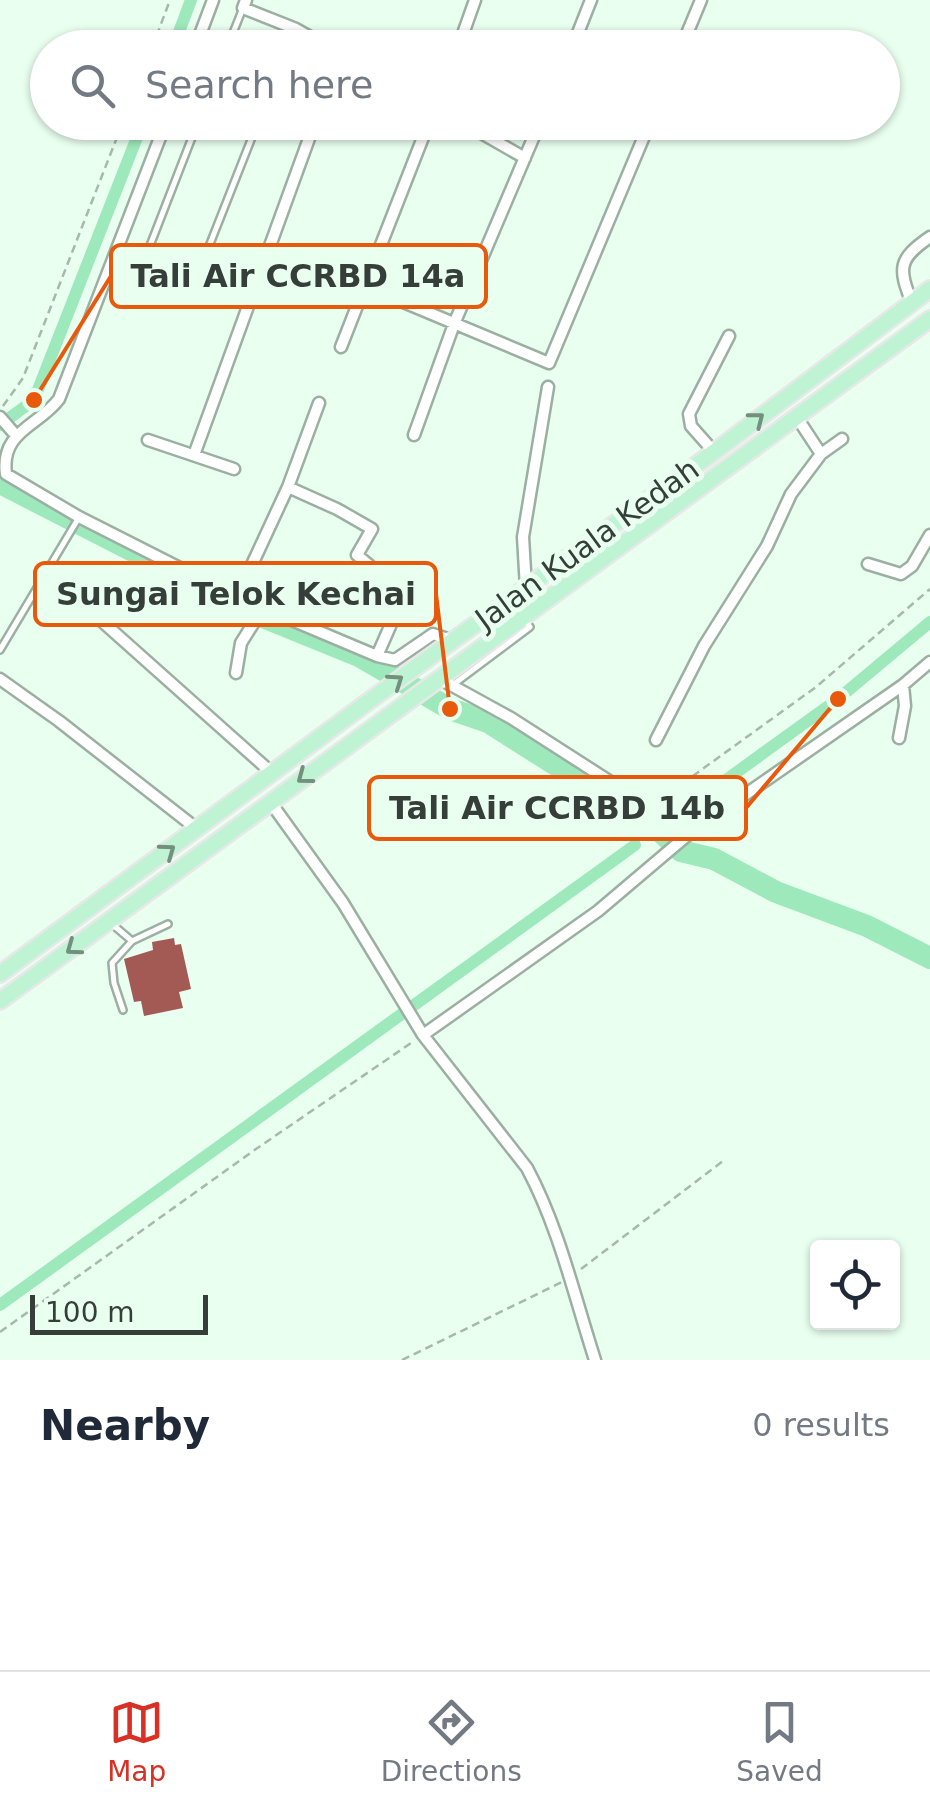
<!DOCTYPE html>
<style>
:root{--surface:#fff;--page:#f6f6f7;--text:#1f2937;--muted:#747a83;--line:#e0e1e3;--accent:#d93025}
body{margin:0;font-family:"DejaVu Sans",sans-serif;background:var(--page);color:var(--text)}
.controls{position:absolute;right:30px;bottom:30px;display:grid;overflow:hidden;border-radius:10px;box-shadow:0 2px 8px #0004}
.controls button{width:90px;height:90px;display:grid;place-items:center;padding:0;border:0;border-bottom:2px solid var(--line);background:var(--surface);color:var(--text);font:50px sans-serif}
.scale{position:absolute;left:30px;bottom:25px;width:178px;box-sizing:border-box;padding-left:10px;border:5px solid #363e39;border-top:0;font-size:28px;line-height:35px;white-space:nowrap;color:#363e39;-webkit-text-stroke:8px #e9fff0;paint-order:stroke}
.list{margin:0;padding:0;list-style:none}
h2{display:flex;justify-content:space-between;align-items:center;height:130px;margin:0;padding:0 40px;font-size:42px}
h2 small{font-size:32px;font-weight:400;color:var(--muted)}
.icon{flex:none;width:55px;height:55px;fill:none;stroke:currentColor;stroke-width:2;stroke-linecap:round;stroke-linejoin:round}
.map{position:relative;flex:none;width:930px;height:1360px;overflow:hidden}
.search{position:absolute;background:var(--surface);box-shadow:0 2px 8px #0004;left:30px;right:30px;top:30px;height:110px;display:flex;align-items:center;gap:25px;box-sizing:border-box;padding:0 35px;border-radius:55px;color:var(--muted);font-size:38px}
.sheet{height:310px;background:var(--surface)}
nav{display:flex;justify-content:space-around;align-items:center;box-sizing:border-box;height:140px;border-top:2px solid var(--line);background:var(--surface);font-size:28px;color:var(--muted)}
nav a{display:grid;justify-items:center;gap:5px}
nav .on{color:var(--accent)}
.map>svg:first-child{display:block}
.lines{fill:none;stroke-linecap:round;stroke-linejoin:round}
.canal{stroke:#9ee9bb;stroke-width:12}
.river{stroke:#9ee9bb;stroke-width:22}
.building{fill:#a35954}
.service-casing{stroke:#9bb0a2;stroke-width:10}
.minor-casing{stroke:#9bb0a2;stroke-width:15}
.primary-casing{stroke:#e7e8e7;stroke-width:20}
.path{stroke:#a7b8ac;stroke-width:2.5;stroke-dasharray:8 5;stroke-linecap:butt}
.service{stroke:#fff;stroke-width:5}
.minor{stroke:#fff;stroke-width:10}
.primary{stroke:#bef4d3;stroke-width:15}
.oneway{stroke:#73907e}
.labels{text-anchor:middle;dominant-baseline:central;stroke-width:10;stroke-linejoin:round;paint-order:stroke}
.street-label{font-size:30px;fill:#363e39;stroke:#e9fff0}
.leader{fill:none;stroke:#e8590c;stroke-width:4}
.callout-dot{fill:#e8590c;stroke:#e9fff0;stroke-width:4}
.callout{fill:#e9fff0;stroke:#e8590c;stroke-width:4}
.callout-label{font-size:32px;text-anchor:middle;font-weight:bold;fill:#363e39}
</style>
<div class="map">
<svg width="930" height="1360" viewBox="0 0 930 1360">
<rect width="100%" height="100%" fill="#e9fff0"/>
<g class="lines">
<path class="canal" d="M173,48L191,0
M0,425L34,400L143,122
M679,814L838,699L930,622
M0,1305L635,845"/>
<path class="river" d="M0,483L258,615L359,656L450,709L488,722L578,779L633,806L681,851L714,859L776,892L867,926L930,958"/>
</g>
<path class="building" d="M174,938L175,945L181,944L191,989L179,992L183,1008L144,1016L141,1001L134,1002L124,959L153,950L152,942Z"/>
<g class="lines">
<g class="service-casing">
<path id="service" d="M227,48L243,8
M288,48L296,29
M198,122L139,274L183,291L193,287L258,122
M0,650L78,519
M454,684L530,627L525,620
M112,924L132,941
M123,1010L114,983L112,963L132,941L168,924"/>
</g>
<g class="minor-casing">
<path id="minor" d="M246,0L243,8L296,29L330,48
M195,48L213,0
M458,48L475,0
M572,48L591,0
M681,48L701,0
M166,122L59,399C39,426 0,431 6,474L79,517L237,597L377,656L395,660L433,634L454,641
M462,122L525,158
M365,286L549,363L650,122
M912,303C898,268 898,259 930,237
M341,347L429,122
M0,417L13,432
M798,419L821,454
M414,435L454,324L540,122
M148,440L234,469
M714,452L691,426L689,414L729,336
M194,455L315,122
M288,487L337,509L372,529L357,555L400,591L402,599L377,656
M868,564L901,574L912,566L930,535
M526,588L523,537L548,387
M237,597L288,487L319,403
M96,616L272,773
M236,673L241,643L263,608
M0,679L59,721L197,829
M440,679L511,718L690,833
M899,738L905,706L903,685
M656,740L704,646L767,546L791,494L821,454L842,439
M271,803L343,903L423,1035L527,1168C559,1228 574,1295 595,1360
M423,1035L598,911L690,833L903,685L930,662"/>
</g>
<g class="primary-casing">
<path id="primary" d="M0,974L369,701L714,452L930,289
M0,1001L930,319"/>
</g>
<path class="path" d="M152,48L170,0
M3,406L23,378L123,122
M661,799L816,687L930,589
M581,1269L723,1161
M0,1332L256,1149L414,1041
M402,1360L562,1282"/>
<use href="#service" class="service"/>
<use href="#minor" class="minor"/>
<use href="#primary" class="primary"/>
</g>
<defs><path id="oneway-chevron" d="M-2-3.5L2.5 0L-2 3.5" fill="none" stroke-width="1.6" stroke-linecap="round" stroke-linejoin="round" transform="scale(2.5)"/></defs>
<g class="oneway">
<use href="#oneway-chevron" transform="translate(757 419) rotate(-38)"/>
<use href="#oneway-chevron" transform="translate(396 681) rotate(-35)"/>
<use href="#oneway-chevron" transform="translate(304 777) rotate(143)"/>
<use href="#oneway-chevron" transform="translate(168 851) rotate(-36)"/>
<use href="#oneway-chevron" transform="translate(73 948) rotate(144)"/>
</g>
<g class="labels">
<g class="street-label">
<text transform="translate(587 544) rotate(-36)">Jalan Kuala Kedah</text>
</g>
</g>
<path class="leader" d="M34 400L111 276M450 709L436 594M838 699L746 808"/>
<g class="callout-dot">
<circle cx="34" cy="400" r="10"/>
<circle cx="450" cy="709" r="10"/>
<circle cx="838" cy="699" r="10"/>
</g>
<g class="callout">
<rect x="111" y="245" width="375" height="62" rx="10"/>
<rect x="35" y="563" width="401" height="62" rx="10"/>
<rect x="369" y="777" width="377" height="62" rx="10"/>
</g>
<g class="callout-label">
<text x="298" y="287">Tali Air CCRBD 14a</text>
<text x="236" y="605">Sungai Telok Kechai</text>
<text x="557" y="819">Tali Air CCRBD 14b</text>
</g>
</svg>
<div class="controls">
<button><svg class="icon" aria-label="locate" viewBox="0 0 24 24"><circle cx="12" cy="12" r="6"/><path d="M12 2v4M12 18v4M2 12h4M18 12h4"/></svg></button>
</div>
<div class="scale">100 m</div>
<div class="search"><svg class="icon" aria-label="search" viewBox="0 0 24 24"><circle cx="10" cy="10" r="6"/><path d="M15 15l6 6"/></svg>Search here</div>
</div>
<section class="sheet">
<h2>Nearby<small>0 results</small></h2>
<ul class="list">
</ul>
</section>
<nav>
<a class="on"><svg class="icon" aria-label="map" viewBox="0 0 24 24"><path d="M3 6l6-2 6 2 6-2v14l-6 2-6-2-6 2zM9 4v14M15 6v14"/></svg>Map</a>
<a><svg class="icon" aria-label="directions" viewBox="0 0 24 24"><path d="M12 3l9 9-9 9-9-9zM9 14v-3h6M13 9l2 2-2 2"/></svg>Directions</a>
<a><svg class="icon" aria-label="saved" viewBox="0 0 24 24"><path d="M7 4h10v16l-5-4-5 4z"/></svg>Saved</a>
</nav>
